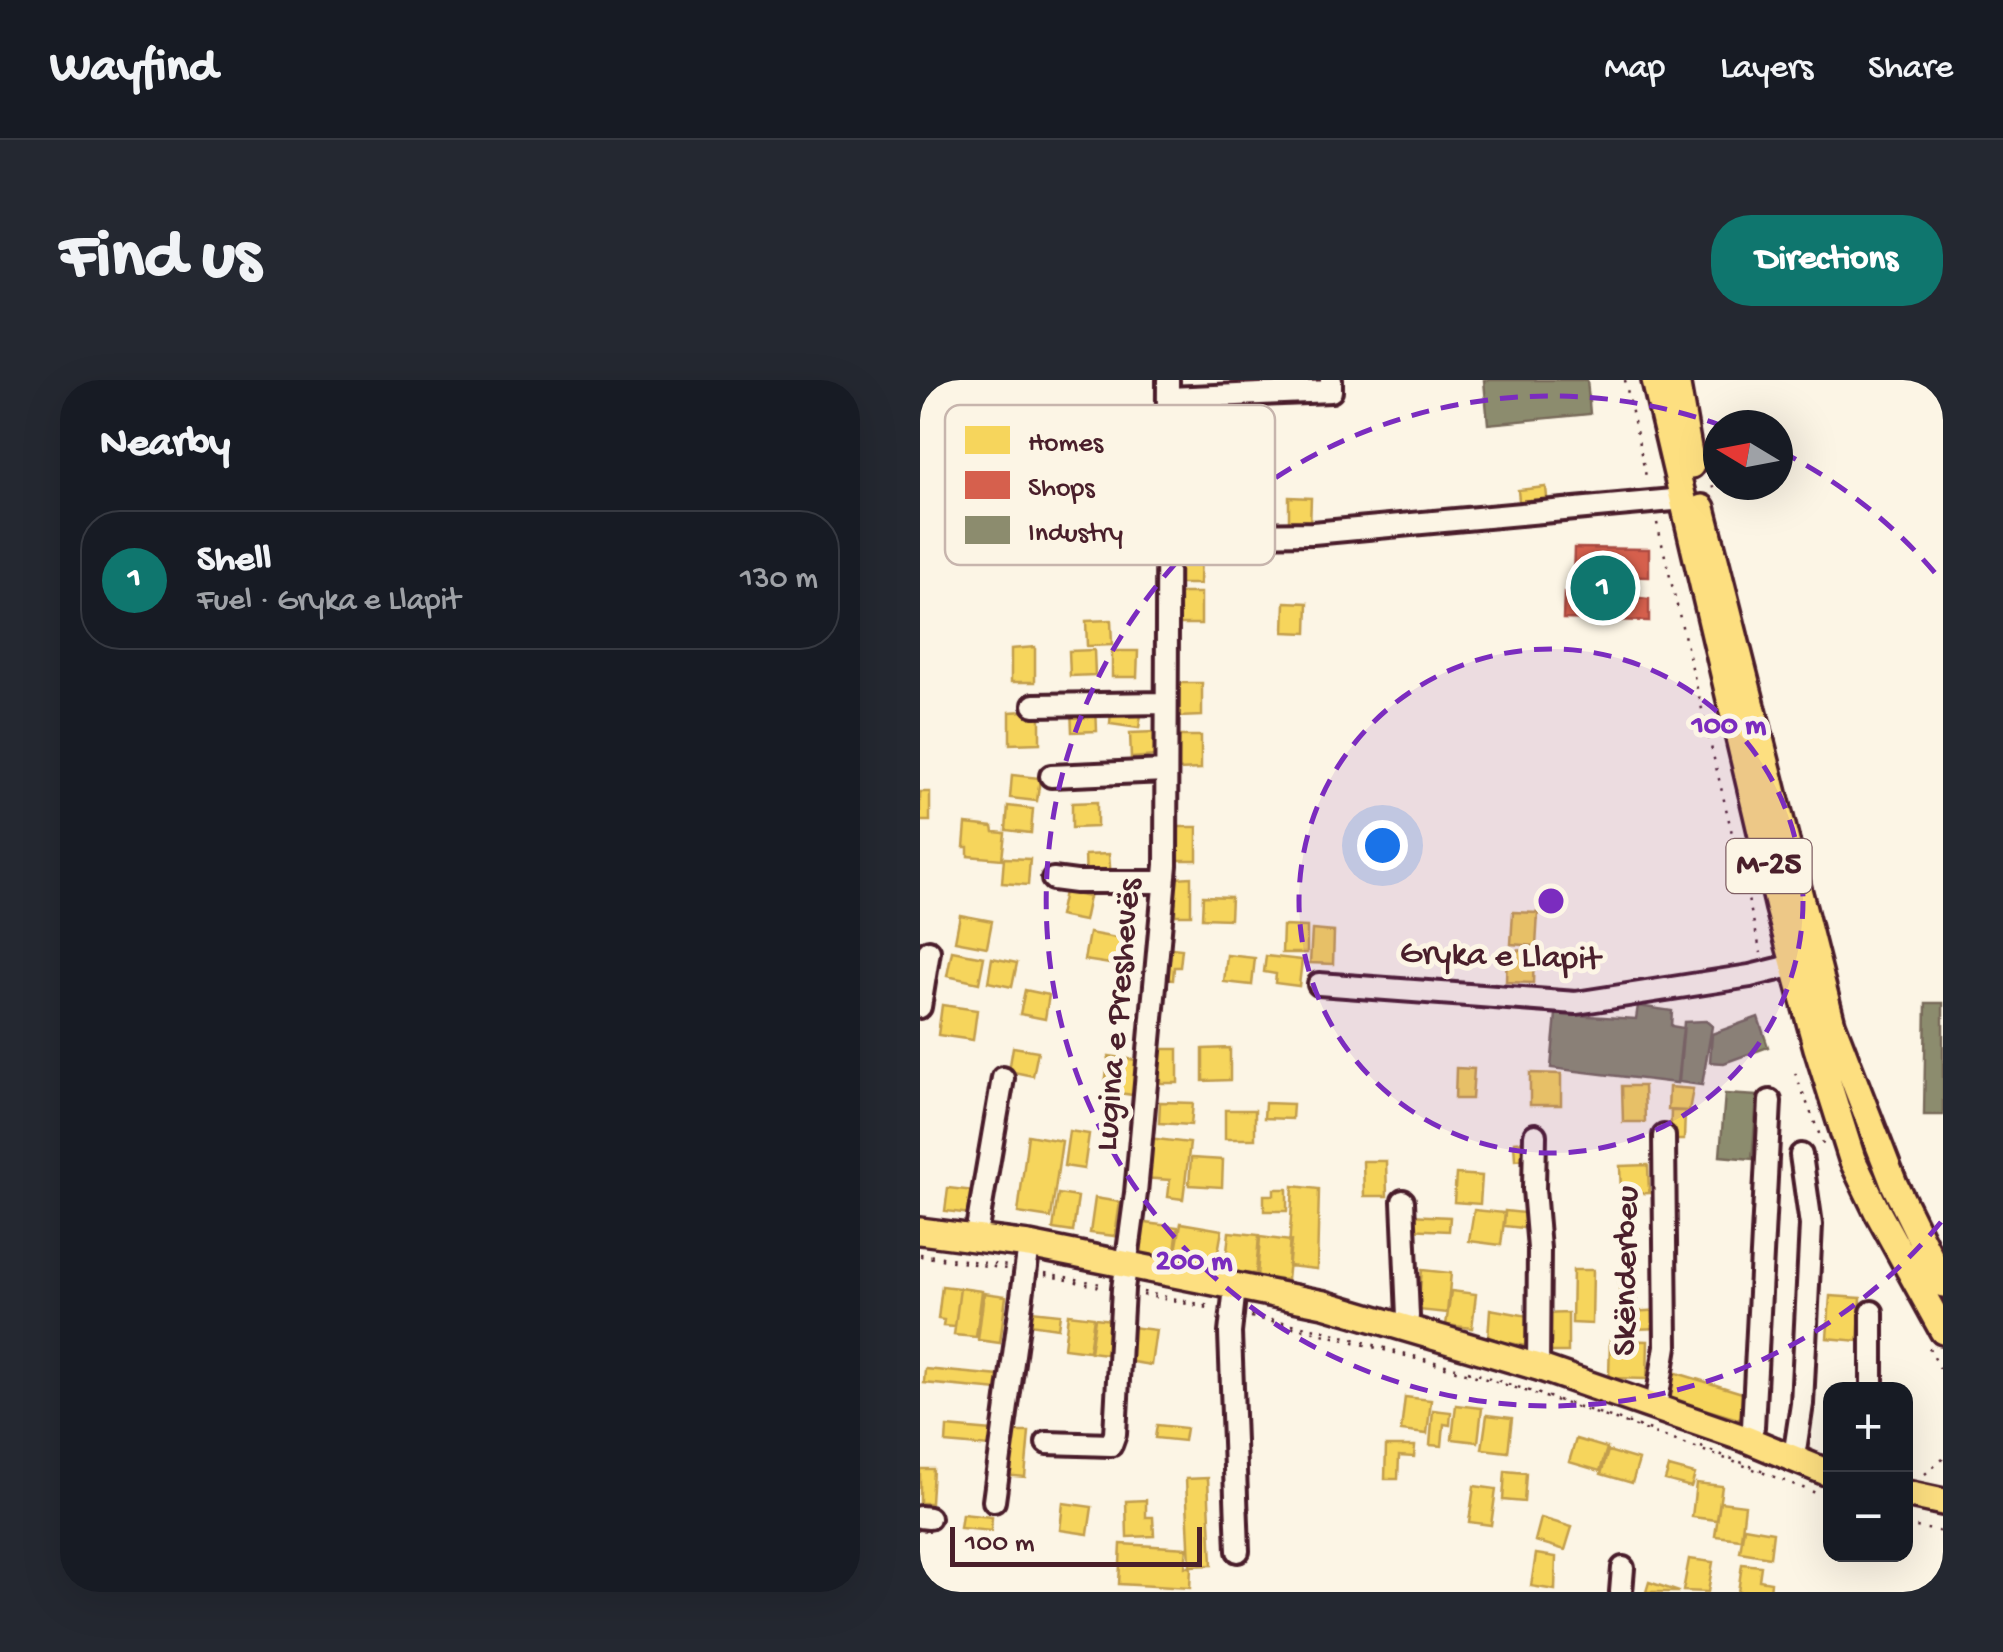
<!DOCTYPE html>
<meta charset="utf-8">
<style>
:root{--surface:#171b24;--page:#242831;--text:#f1f3f6;--muted:#9ea1a6;--line:#363941;--accent:#0f766e}
body{margin:0;font-family:"Gochi Hand",sans-serif;background:var(--page);color:var(--text)}
.controls{position:absolute;right:30px;bottom:30px;display:grid;overflow:hidden;border-radius:20px;box-shadow:0 10px 40px #0002}
.controls button{width:90px;height:90px;display:grid;place-items:center;padding:0;border:0;border-bottom:2px solid var(--line);background:var(--surface);color:var(--text);font:50px sans-serif}
.compass{position:absolute;left:783px;top:30px;width:90px;height:90px;border-radius:50%;background:var(--surface);box-shadow:0 10px 40px #0002;rotate:280deg}
.scale{position:absolute;left:30px;bottom:25px;width:252px;box-sizing:border-box;padding-left:10px;border:5px solid #4a1f2b;border-top:0;font-size:28px;line-height:35px;white-space:nowrap;color:#4a1f2b;-webkit-text-stroke:8px #fcf5e5;paint-order:stroke}
.you{position:absolute;left:462px;top:465px;width:35px;height:35px;margin:-25px;border:8px solid #fff;border-radius:50%;background:#1a73e8;box-shadow:0 0 0 15px #1a73e833}
.badge{display:grid;place-items:center;width:65px;height:65px;border-radius:50%;background:var(--accent);color:#fff;font-size:32px;font-weight:700}
.pin{position:absolute;translate:-50% -50%;border:5px solid #fff;box-shadow:0 2px 10px #0006}
.list{margin:0;padding:0;list-style:none}
h2{display:flex;justify-content:space-between;align-items:center;height:130px;margin:0;padding:0 40px;font-size:42px}
h2 small{font-size:32px;font-weight:400;color:var(--muted)}
.list li{display:grid;grid-template-columns:65px 1fr auto;gap:30px;align-items:center;box-sizing:border-box;height:140px;margin:0 20px 20px;padding:0 20px;border:2px solid var(--line);border-radius:40px}
.list b{display:block;font-size:38px;white-space:nowrap}
.list p{margin:0;font-size:32px;white-space:nowrap;color:var(--muted)}
.list em{font-size:32px;font-style:normal;color:var(--muted)}
.map{position:relative;flex:none;width:1023px;height:1212px;overflow:hidden;border-radius:40px}
header{display:flex;align-items:center;gap:60px;box-sizing:border-box;height:140px;padding:0 50px;background:var(--surface);border-bottom:2px solid var(--line)}
header strong{font-size:48px}
nav{display:flex;gap:55px;margin-inline-start:auto;font-size:35px}
.intro{display:flex;align-items:center;justify-content:space-between;box-sizing:border-box;height:240px;padding:0 60px}
h1{margin:0;font-size:70px}
.button{padding:25px 45px;border-radius:40px;background:var(--accent);color:#fff;font-size:35px;font-weight:700}
main{display:flex;gap:60px;padding:0 60px}
aside{flex:1;background:var(--surface);border-radius:40px;box-shadow:0 10px 40px #0002}
.map>svg:first-child{display:block}
.homes{fill:#f6d55c;stroke:#c29e4d;stroke-width:2.5}
.shops{fill:#d6604d;stroke:#ac4c43;stroke-width:2.5}
.industry{fill:#8c8c6e;stroke:#786b5a;stroke-width:2.5}
.lines{fill:none;stroke-linecap:round;stroke-linejoin:round}
.minor-casing{stroke:#4a1f2b;stroke-width:28}
.major-casing{stroke:#4a1f2b;stroke-width:32}
.path{stroke:#4a1f2b;stroke-width:2.5;stroke-dasharray:2.5 8;stroke-linecap:butt}
.minor{stroke:#fcf5e5;stroke-width:20}
.major{stroke:#fddf80;stroke-width:25}
.ring{fill:none;stroke:#7b2cbf;stroke-width:5;stroke-dasharray:18 12}
.labels{text-anchor:middle;dominant-baseline:central;stroke-width:10;stroke-linejoin:round;paint-order:stroke}
.shield{fill:#fcf5e5;stroke:#7f5f63;stroke-width:2.5}
.shield-label{font-size:32px;font-weight:bold;fill:#4a1f2b}
.street-label{font-size:35px;fill:#4a1f2b;stroke:#fcf5e5}
.key{fill:#fcf5e5;stroke:#c7b5ad;stroke-width:2.5}
.key-label{font-size:28px;fill:#4a1f2b}
.centre{fill:#7b2cbf;stroke:#fcf5e5;stroke-width:5}
.ring-label{font-size:30px;text-anchor:middle;font-weight:bold;fill:#7b2cbf;stroke:#fcf5e5;stroke-width:10;stroke-linejoin:round;paint-order:stroke}
</style>
<header>
<strong>Wayfind</strong>
<nav><a>Map</a><a>Layers</a><a>Share</a></nav>
</header>
<div class="intro"><h1>Find us</h1><a class="button">Directions</a></div>
<main>
<aside>
<h2>Nearby<small></small></h2>
<ul class="list">
<li><span class="badge">1</span><div><b>Shell</b><p>Fuel · Gryka e Llapit</p></div><em>130 m</em></li>
</ul>
</aside>
<div class="map">
<svg width="1023" height="1212" viewBox="0 0 1023 1212">
<rect width="100%" height="100%" fill="#fcf5e5"/>
<filter id="ink" filterUnits="userSpaceOnUse"><feTurbulence type="fractalNoise" baseFrequency=".01" numOctaves="2"/><feDisplacementMap in="SourceGraphic" scale="20" xChannelSelector="R" yChannelSelector="G"/><feConvolveMatrix kernelMatrix="1 2 1 2 8 2 1 2 1" color-interpolation-filters="sRGB"/></filter>
<g filter="url(#ink)">
<path class="homes" d="M279,22L280,52H258L257,23Z
M626,107L628,128L600,131L598,110Z
M369,117L391,118L390,147L369,146Z
M259,170H281L280,204H258Z
M259,213H281V244H259Z
M365,222L388,223L387,253L364,252Z
M191,240L192,265L167,266L166,241Z
M115,267V302H91V269Z
M174,270L175,295L150,296L149,271Z
M192,271H218L217,297H192Z
M258,303H282V336L258,337Z
M176,326L177,351L152,352L151,327Z
M120,330V363L90,364V332Z
M191,331L221,335L219,348L190,344Z
M235,352L236,376L211,378L210,353Z
M257,356H281V389L257,390Z
M92,395L120,398L117,421L90,418Z
M0,412H10V441H0Z
M177,422V447L152,448V423Z
M88,426L113,429L111,453L86,450Z
M46,444L73,447L74,452L85,453L82,479L48,476V467H44Z
M252,447H277V480H253Z
M189,474L191,499L166,500L165,475Z
M84,478L110,479L108,505L82,503Z
M271,497V535H255L256,498Z
M144,512L169,517L164,541L139,536Z
M283,516L311,517L310,539L282,538Z
M593,532L618,533L616,566L591,564Z
M40,535L72,541L67,567L35,561Z
M363,546L387,547V573H362Z
M392,550L414,552L413,584L390,583Z
M169,553L202,559L197,585L164,580Z
M242,567L262,569L260,587H254L253,600L240,599Z
M587,570L614,571L613,603L586,602Z
M32,571L64,577L59,603L27,596Z
M307,575L335,578L332,605L304,602Z
M346,576L382,580L379,606L355,603L356,594L344,592Z
M72,578L97,583L92,607L68,602Z
M105,610L129,615L125,639L100,634Z
M22,625L57,630L53,660L18,655Z
M93,667L118,671L113,696L89,691Z
M310,668V700L283,701V669Z
M240,669H258V703H240Z
M189,676L216,680L213,715L184,711Z
M536,688L554,689L552,719H535Z
M610,693L641,694V725H610Z
M702,706H724L725,742H703Z
M749,707L773,709L769,731L748,730Z
M240,722L273,723L271,745L239,743Z
M345,723L373,724L372,739L344,738Z
M305,730H335V759H305Z
M751,731H765L764,760H750Z
M149,751L169,754L164,789L144,786Z
M108,755L142,761L131,838L98,833Z
M228,758L270,763L263,819L248,817L250,800L223,798Z
M608,761L609,779L595,780L594,762Z
M271,778L303,780L302,807L269,805Z
M443,781H466L467,816H444Z
M728,785L729,813L701,814L700,786Z
M536,794L562,796L560,824L534,822Z
M373,806L399,809L397,889L368,886Z
M28,808L55,811L52,834L25,831Z
M354,809H367V831H344V815H354Z
M138,814L158,817L153,852L133,849Z
M175,818L200,822L195,856L170,853Z
M554,830L585,833L581,865L549,861Z
M585,831L614,834L613,849L584,846Z
M488,835L530,837L529,851L487,849Z
M217,842L258,847L254,879L213,874Z
M261,843L302,850L295,889L254,882Z
M309,852L339,855L336,894L305,892Z
M340,857L371,861L367,900L337,897Z
M502,890L531,893L527,933L498,930Z
M653,890H673L672,944L652,943Z
M716,899L717,930L700,931L699,900Z
M22,906L40,908L35,947L23,946L24,940L18,939Z
M40,908L62,911L56,957L34,955Z
M531,911L556,914L552,948L526,945Z
M64,913L86,916L80,963L58,960Z
M910,916L941,918L938,961L907,958Z
M570,929L608,936L606,966L568,959Z
M741,930L742,948L712,949L711,932Z
M111,931L140,934L138,948L109,944Z
M648,933V972H621V934Z
M148,934L174,937L169,971L144,968Z
M175,938L200,941L195,975L170,972Z
M211,947L236,950L231,985L206,981Z
M690,960L728,961L727,999L689,998Z
M5,989L90,997L89,1011L4,1003Z
M750,991L832,1016L829,1042L743,1017Z
M485,1017L511,1020L507,1054L481,1051Z
M536,1025L562,1028L558,1062L532,1059Z
M513,1030L531,1032L530,1045L524,1044L522,1066L510,1065Z
M567,1035L592,1038L588,1072L562,1069Z
M237,1045L266,1048L264,1061L235,1058Z
M27,1047L72,1051L70,1067L26,1063Z
M86,1052H109L105,1097L83,1095Z
M656,1059L687,1068L680,1091L649,1082Z
M466,1066H495L494,1077L479,1076L478,1099H465Z
M688,1071L719,1080L712,1103L681,1094Z
M749,1087L775,1094L771,1107L745,1100Z
M0,1089H13L11,1123H0Z
M585,1091L606,1093L604,1122L583,1120Z
M288,1098L292,1185L270,1186L266,1099Z
M776,1103L802,1106L797,1140L772,1137Z
M554,1106L576,1109L571,1145L549,1142Z
M226,1120V1137H233L234,1156L207,1157L206,1121Z
M800,1122L825,1125L821,1159L795,1156Z
M143,1123L172,1127L168,1154L140,1150Z
M42,1134L72,1137L71,1151L40,1148Z
M621,1138L652,1147L645,1170L615,1161Z
M824,1147L853,1152L850,1177L820,1172Z
M201,1164L267,1168L265,1187H271L270,1208L199,1204Z
M616,1174L636,1177L635,1210L611,1206Z
M769,1179L793,1182L788,1212L763,1211Z
M822,1184L841,1186L839,1200L851,1202L850,1212H818Z
M729,1202L759,1212H726Z"/>
<path class="shops" d="M654,168L729,169V197L696,196V215L729,219V241L643,239L644,213L664,214V200H653Z"/>
<path class="industry" d="M564,0H667L670,34L568,44Z
M1006,623H1023V735H1004Z
M718,626L752,631L751,646L763,648L757,703L631,688L636,634L716,639Z
M838,637L848,667L804,683L790,682L792,654Z
M786,641L792,646L782,705L759,702L764,642Z
M805,714L837,716L832,779L800,776Z"/>
<g class="lines">
<g class="minor-casing">
<path id="minor" d="M249,18L411,11V0
M249,155L393,153L764,119
M114,325L245,323
M131,396L245,391
M133,499L156,502H244
M399,604L656,623L830,596L875,585
M0,627L9,571
M615,755L614,809L619,869L618,987
M483,821L488,936L484,946
M52,858L57,849L83,698
M315,907L310,953L318,1171
M952,1009V932
M736,1027L746,966L744,756
M826,1059L833,1047L850,721
M127,1063L191,1065L195,1054L203,909L216,813L246,485L248,0
M874,1077L882,1024L891,845L881,775
M74,1121L109,865
M0,1137L9,1138
M701,1212L703,1188"/>
</g>
<g class="major-casing">
<path id="major" d="M735,0L859,528L897,668L932,779L957,831L1023,951
M756,0L771,85
M782,128L912,644L974,804L1023,904
M0,851L109,865L404,924L618,987L826,1059L911,1094
M986,1114L1023,1122"/>
</g>
<path class="path" d="M705,0L727,101
M790,96L794,112
M737,143L841,573
M875,693L904,766
M0,874L88,886
M0,876L87,889
M125,893L186,905
M125,895L185,908
M223,912L294,927
M223,915L293,929
M331,935L405,951L536,988
M331,937C528,982 722,1044 911,1119
M1009,968L1023,994
M548,991L731,1050
M781,1067L849,1093
M1005,1094L1023,1079
M986,1145L1023,1152"/>
<use href="#minor" class="minor"/>
<use href="#major" class="major"/>
</g>
</g>
<circle cx="631" cy="521" r="252" fill="#7b2cbf" fill-opacity=".12"/>
<g class="ring">
<circle cx="631" cy="521" r="252"/>
<path d="M1021 842A505 505 0 1 1 800 45M860 71A505 505 0 0 1 1021 200"/>
</g>
<g class="labels">
<rect class="shield" x="806.5" y="459" width="85" height="54" rx="8"/>
<g class="shield-label">
<text x="849" y="486">M-25</text>
</g>
<g class="street-label">
<text transform="translate(580 578) rotate(2)">Gryka e Llapit</text>
<text transform="translate(200 635) rotate(-85)">Lugina e Preshevës</text>
<text transform="translate(708 891) rotate(-89)">Skënderbeu</text>
</g>
</g>
<rect x="25" y="25" width="330" height="160" rx="15" class="key"/>
<rect x="45" y="46" width="45" height="28" fill="#f6d55c"/>
<rect x="45" y="91" width="45" height="28" fill="#d6604d"/>
<rect x="45" y="136" width="45" height="28" fill="#8c8c6e"/>
<g class="key-label">
<text x="108" y="70">Homes</text>
<text x="108" y="115">Shops</text>
<text x="108" y="160">Industry</text>
</g>
<circle cx="631" cy="521" r="15" class="centre"/>
<g class="ring-label">
<text x="809" y="353">100 m</text>
<text x="274" y="889">200 m</text>
</g>
</svg>
<div class="controls">
<button>+</button>
<button>−</button>
</div>
<svg class="compass" viewBox="-18 -18 36 36"><path d="M0-13l5 13h-10z" fill="#e53935"/><path d="M0 13l5-13h-10z" fill="#9ea1a6"/></svg>
<div class="scale">100 m</div>
<div class="you"></div>
<div class="pin badge" style="left:683px;top:208px">1</div>
</div>
</main>
